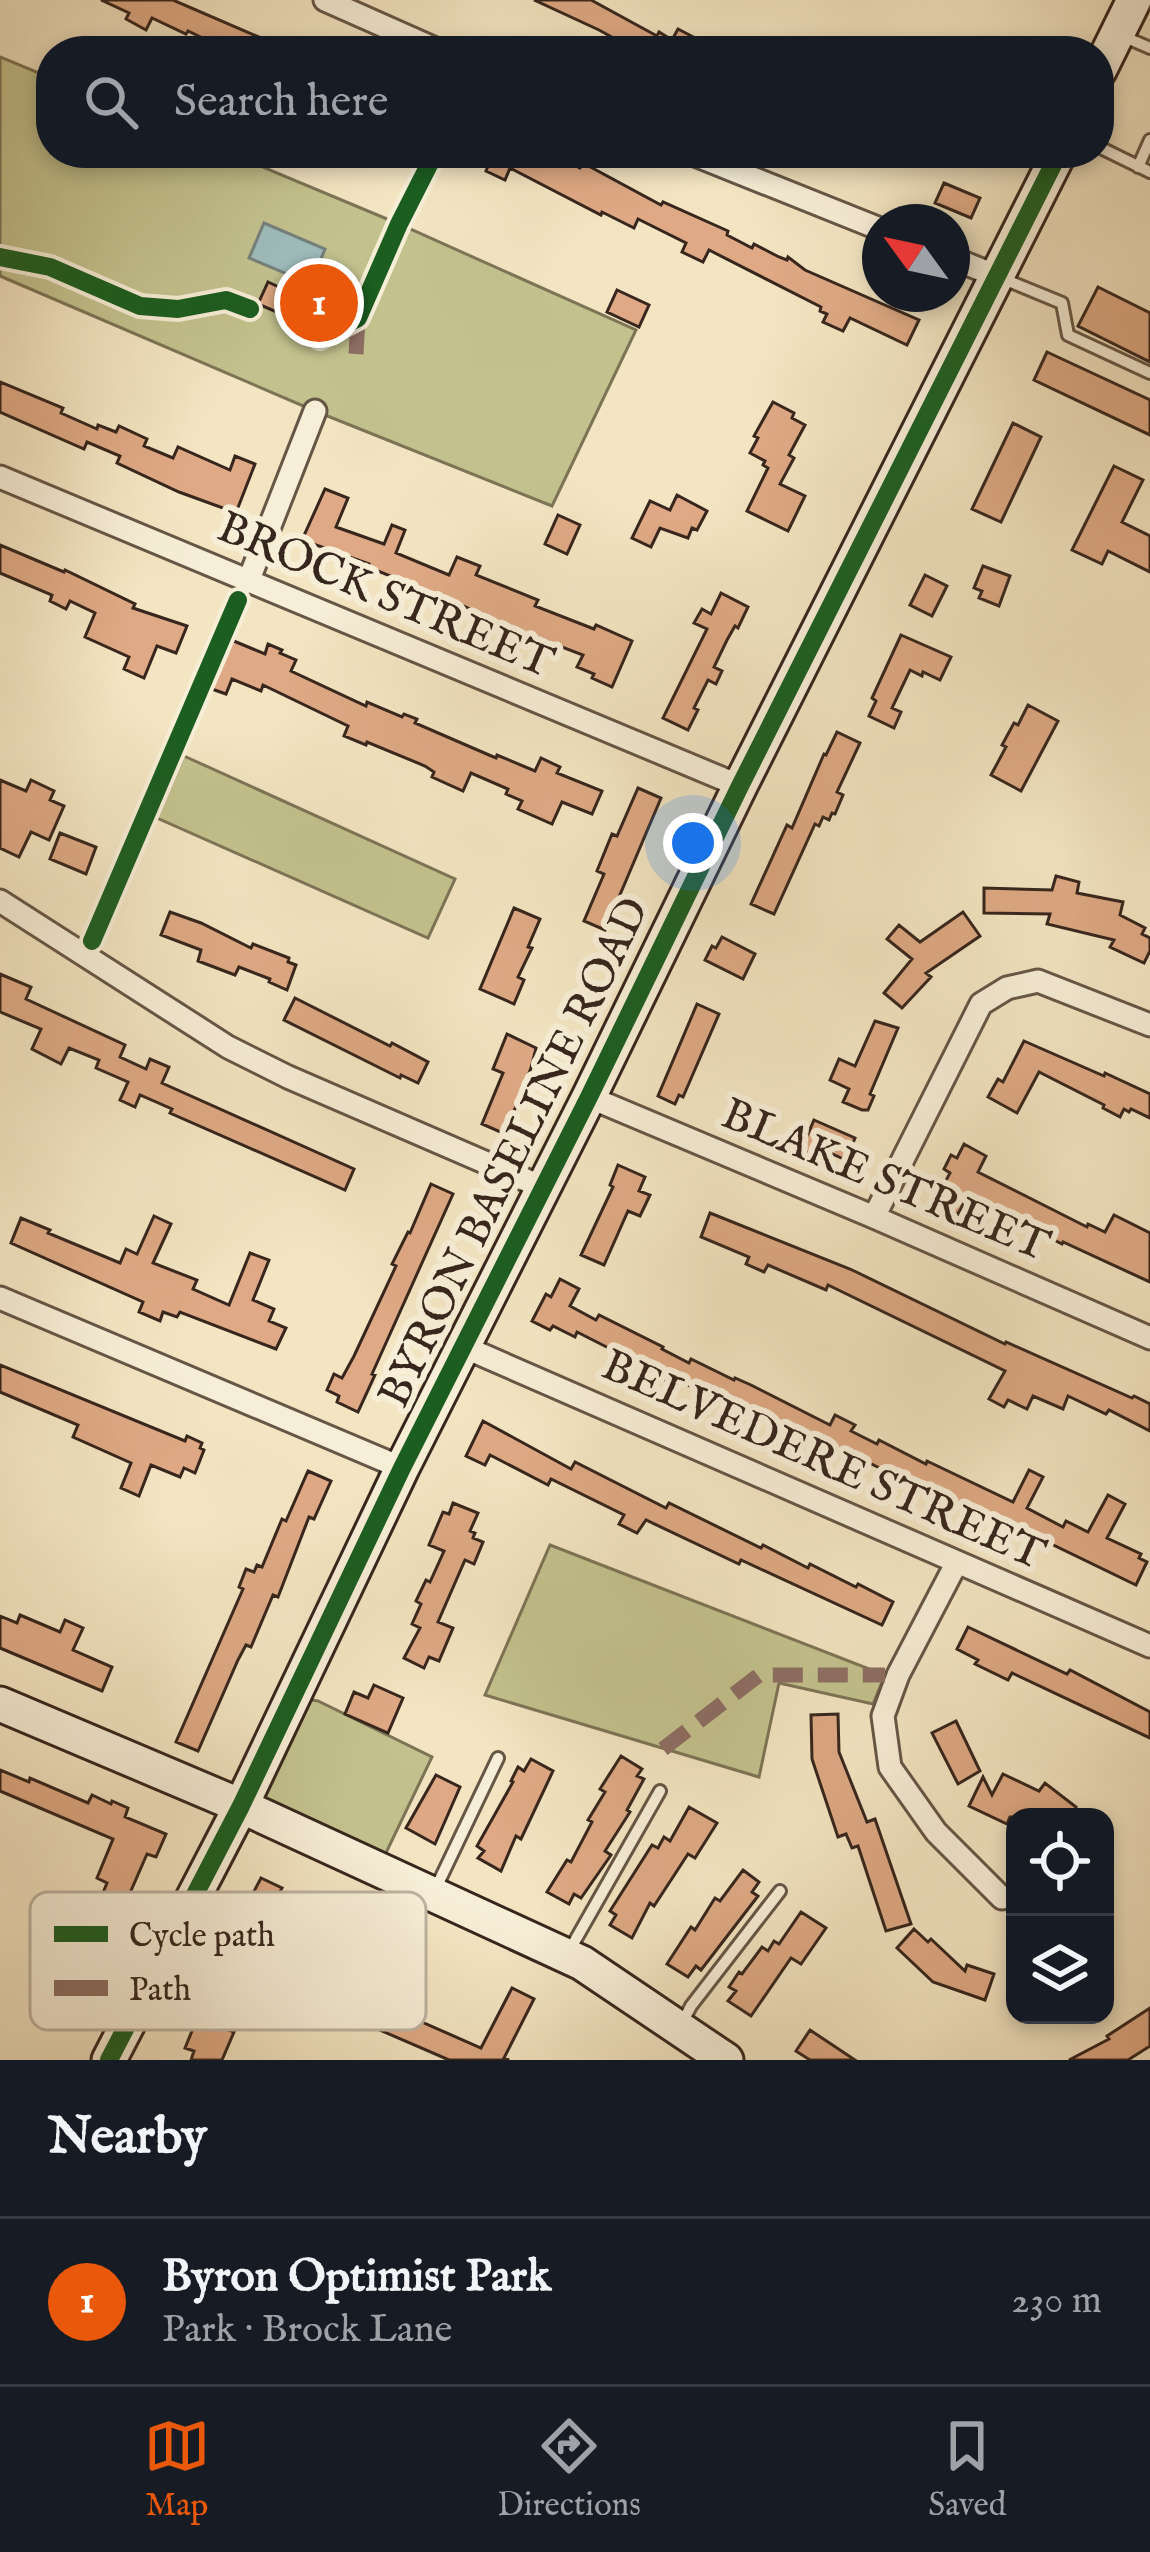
<!DOCTYPE html>
<meta charset="utf-8">
<style>
:root{--surface:#171b24;--page:#20242c;--text:#f1f3f6;--muted:#9ea1a6;--line:#363941;--accent:#ea580c}
body{margin:0;font-family:"IM FELL English",serif;background:var(--page);color:var(--text)}
.controls{position:absolute;right:36px;bottom:36px;display:grid;overflow:hidden;border-radius:24px;box-shadow:0 6px 18px #0003}
.controls button{width:108px;height:108px;display:grid;place-items:center;padding:0;border:0;border-bottom:3px solid var(--line);background:var(--surface);color:var(--text);font:60px sans-serif}
.compass{position:absolute;left:862px;top:204px;width:108px;height:108px;border-radius:50%;background:var(--surface);box-shadow:0 6px 18px #0003;rotate:303deg}
.you{position:absolute;left:693px;top:843px;width:42px;height:42px;margin:-30px;border:9px solid #fff;border-radius:50%;background:#1a73e8;box-shadow:0 0 0 18px #1a73e833}
.badge{display:grid;place-items:center;width:78px;height:78px;border-radius:50%;background:var(--accent);color:#fff;font-size:39px;font-weight:700}
.pin{position:absolute;translate:-50% -50%;border:6px solid #fff;box-shadow:0 3px 12px #0006}
.list{margin:0;padding:0;list-style:none}
h2{display:flex;justify-content:space-between;align-items:center;height:156px;margin:0;padding:0 48px;font-size:51px}
h2 small{font-size:39px;font-weight:400;color:var(--muted)}
.list li{display:grid;grid-template-columns:78px 1fr auto;gap:36px;align-items:center;box-sizing:border-box;height:168px;padding:0 48px;border-top:3px solid var(--line)}
.list b{display:block;font-size:45px;white-space:nowrap}
.list p{margin:0;font-size:39px;white-space:nowrap;color:var(--muted)}
.list em{font-size:39px;font-style:normal;color:var(--muted)}
.icon{flex:none;width:66px;height:66px;fill:none;stroke:currentColor;stroke-width:2;stroke-linecap:round;stroke-linejoin:round}
.map{position:relative;flex:none;width:1150px;height:2060px;overflow:hidden}
.search{position:absolute;background:var(--surface);box-shadow:0 6px 18px #0003;left:36px;right:36px;top:36px;height:132px;display:flex;align-items:center;gap:30px;box-sizing:border-box;padding:0 42px;border-radius:48px;color:var(--muted);font-size:45px}
.sheet{height:324px;background:var(--surface)}
nav{display:flex;justify-content:space-around;align-items:center;box-sizing:border-box;height:168px;border-top:3px solid var(--line);background:var(--surface);font-size:33px;color:var(--muted)}
nav a{display:grid;justify-items:center;gap:6px}
nav .on{color:var(--accent)}
.map>svg:first-child{display:block}
.green{fill:#c3c28e;stroke:#7d7456;stroke-width:3}
.water{fill:#9ebdbc;stroke:#75817c;stroke-width:3}
.building{fill:#dea984;stroke:#37261d;stroke-width:3}
.lines{fill:none;stroke-linecap:round;stroke-linejoin:round}
.lane-casing{stroke:#665646;stroke-width:16}
.street-casing{stroke:#665646;stroke-width:27}
.secondary-casing{stroke:#37261d;stroke-width:39}
.lane{stroke:#f7eed7;stroke-width:10}
.street{stroke:#f7eed7;stroke-width:21}
.secondary{stroke:#f7eed7;stroke-width:33}
.quiet{stroke:#8d6e63;stroke-width:15;stroke-dasharray:30 15;stroke-linecap:butt}
.cycleway-casing{stroke:#f7eed7;stroke-width:26}
.cycleway{stroke:#1b5e20;stroke-width:18}
.labels{text-anchor:middle;dominant-baseline:central;stroke-width:12;stroke-linejoin:round;paint-order:stroke}
.street-label{font-size:45px;fill:#37261d;stroke:#f7eed7}
.key{fill:#f7eed7;stroke:#bdb29f;stroke-width:3}
.key-label{font-size:33px;fill:#37261d}
</style>
<div class="map">
<svg width="1150" height="2060" viewBox="0 0 1150 2060">
<rect width="100%" height="100%" fill="#f3e5c2"/>
<filter id="stains"><feTurbulence type="fractalNoise" baseFrequency=".00167" numOctaves="4"/><feColorMatrix values="0 0 0 0 .2 0 0 0 0 .09 0 0 0 0 .02 0 0 0 .5 -.17"/></filter>
<radialGradient id="worn" r=".72"><stop offset=".6" stop-color="#630" stop-opacity="0"/><stop offset="1" stop-color="#630" stop-opacity=".3"/></radialGradient>
<path class="green" d="M0,57L51,78V153H229L399,224L636,330L552,506L315,411L0,276Z
M184,756L455,879L428,938L157,818Z
M550,1545L885,1675L873,1704L779,1683L759,1777L485,1695Z
M305,1699L318,1701L432,1757L384,1857L270,1805L263,1796Z"/>
<path class="water" d="M264,223L325,249L311,284L249,258Z"/>
<path class="building" d="M101,0H173L291,51H229L188,31L186,34L152,18L146,30L126,19L129,13Z
M534,0H591L657,36L659,32L672,40L678,29L720,51H637L599,30Z
M479,153H551L580,168L583,163L661,205L663,202L728,231L727,235L752,248L754,244L779,257L787,260L788,257L805,270L919,320L907,345L850,318L843,331L823,322L827,314L820,311L821,307L709,250L703,262L682,252L686,243L638,219L634,228L602,212L601,215L510,168L505,180L486,171L491,159Z
M944,183L980,198L971,218L935,203Z
M268,282L311,302L302,323L258,304Z
M1098,287L1150,313V362L1078,326Z
M617,290L649,305L639,327L607,312Z
M1047,352L1150,400V435L1034,380Z
M0,382L63,408L61,413L97,429L98,425L116,432L119,426L147,439L144,446L173,458L178,447L230,470L235,456L255,464L237,510L233,508L231,511L179,492L117,463L120,456L87,442L84,449L0,412Z
M773,402L794,413L792,418L805,425L789,455L794,458L780,484L805,496L788,531L747,511L768,468L763,465L765,461L750,453L758,438L754,436Z
M1013,423L1041,437L1001,522L972,509Z
M1114,466L1143,480L1122,522L1150,536V572L1108,551L1102,564L1072,550Z
M325,489L348,498L336,527L384,544L392,525L405,530L396,553L449,575L457,557L480,566L476,575L538,600L535,606L594,629L596,625L632,641L612,687L592,678L594,674L577,667L583,655L486,618L466,607L368,567L369,564L302,540Z
M677,495L707,511L697,530L692,528L688,538L660,528L651,547L632,538L650,501L670,510Z
M558,515L580,525L567,554L545,544Z
M0,545L64,572L65,570L135,604L133,608L187,626L176,653L157,646L144,678L124,669L129,657L85,637L95,613L70,601L66,609L50,601L52,595L0,573Z
M983,566L1010,576L999,606L979,598L982,591L974,588Z
M925,575L947,586L932,616L910,605Z
M721,593L748,607L738,628L735,626L727,640L714,667L722,671L716,684L708,680L694,708L698,710L688,730L663,718L707,629L694,623L702,609L711,614Z
M901,635L951,657L940,680L923,672L922,676L910,670L892,708L901,712L894,728L869,716L876,701L872,698Z
M229,639L265,654L268,644L282,650L280,653L296,660L291,671L366,706L367,702L402,717L404,714L417,719L415,723L489,755L496,758L497,755L535,771L541,758L560,767L557,773L602,791L592,814L562,802L552,824L518,809L522,801L506,794L508,789L471,773L463,791L432,777L434,772L425,766L367,742L366,745L344,736L348,726L263,685L261,691L232,679L226,694L209,688Z
M1028,705L1058,721L1021,791L991,775L1006,747L1002,745L1014,723L1018,725Z
M837,732L860,743L837,792L843,795L835,814L832,813L829,820L823,817L819,826L815,824L774,914L751,904L787,825L792,828L824,754L826,755Z
M0,780L26,791L31,780L54,791L50,800L64,806L49,840L31,832L19,857L0,848Z
M638,788L661,798L605,930L584,921L604,874L597,871L612,834L617,836Z
M60,833L96,847L86,874L50,859Z
M1056,876L1079,882L1077,893L1123,902L1120,915L1145,928L1142,934L1150,938V951L1144,963L1110,947L1114,940L1047,924L1050,914L984,913V888L1052,890Z
M514,908L540,919L528,947L532,948L518,977L524,980L514,1004L480,989Z
M170,912L201,923L251,948L253,944L289,958L288,962L296,965L287,990L269,982L270,979L239,967L235,975L198,961L201,950L161,935Z
M963,912L980,936L926,973L931,977L902,1008L884,993L912,959L887,939L899,925L920,942Z
M722,937L755,954L743,979L705,960L712,946L716,948Z
M0,974L31,987L26,999L125,1045L120,1057L146,1069L150,1059L169,1067L162,1083L354,1169L345,1190L170,1113L172,1109L140,1095L135,1107L120,1100L128,1082L96,1068L99,1060L69,1048L61,1064L32,1049L41,1029L0,1012Z
M295,998L390,1046L392,1043L428,1062L418,1083L401,1075L400,1078L284,1020Z
M697,1004L719,1014L683,1097L679,1095L675,1104L658,1096Z
M875,1021L898,1028L870,1094L874,1096L868,1110H862L843,1102L849,1089L830,1080L839,1059L855,1066Z
M507,1034L536,1048L531,1068L505,1134L482,1124L503,1073L493,1069Z
M1024,1041L1104,1076L1105,1073L1150,1094V1118L1131,1109L1129,1112L1124,1109L1120,1117L1103,1108L1104,1105L1039,1072L1017,1113L988,1097L998,1079L1003,1082Z
M814,1120L855,1138L846,1160L821,1149L818,1157L801,1150Z
M964,1144L986,1156L978,1172L1087,1227L1088,1224L1105,1232L1114,1215L1150,1233V1282L1063,1242L1062,1244L968,1195L958,1214L939,1205L948,1186L944,1184L950,1173L944,1169L951,1155L957,1158Z
M618,1165L645,1177L639,1191L650,1195L640,1216L628,1211L604,1265L581,1255L613,1187L610,1185Z
M431,1184L453,1194L372,1374L375,1375L358,1412L337,1402L339,1396L327,1390L334,1374L342,1378L354,1356L396,1266L392,1264L408,1232L410,1233Z
M710,1213L850,1269L1005,1344L1006,1342L1132,1398L1134,1396L1150,1404V1431L1109,1410L1106,1414L1068,1396L1063,1409L1033,1396L1027,1409L1008,1400L1004,1407L989,1399L1005,1371L828,1285L826,1290L768,1265L764,1272L746,1264L749,1257L701,1237Z
M154,1216L171,1224L153,1263L197,1280L193,1289L229,1305L250,1253L269,1260L253,1300L274,1309L269,1321L286,1328L276,1349L180,1312L177,1317L163,1312L160,1321L139,1312L143,1302L11,1243L21,1218L50,1230L48,1233L120,1263L126,1249L137,1254Z
M560,1279L579,1289L570,1306L596,1320L599,1315L663,1347L662,1349L689,1363L691,1359L734,1380L735,1378L751,1385L830,1425L835,1415L855,1425L851,1431L877,1444L879,1440L926,1464L927,1461L1013,1502L1029,1470L1043,1477L1027,1508L1063,1527L1066,1521L1088,1532L1108,1495L1125,1504L1107,1538L1141,1554L1139,1558L1147,1562L1136,1585L1047,1542L1045,1546L1029,1538L1027,1540L977,1515L979,1511L953,1499L952,1502L933,1493L932,1495L858,1457L856,1462L668,1376L666,1381L647,1371L648,1368L577,1332L575,1337L553,1326L550,1330L532,1321L546,1294L551,1297Z
M0,1365L185,1441L187,1436L202,1443L200,1448L204,1450L195,1473L184,1468L180,1477L151,1465L139,1496L121,1488L131,1463L73,1437L78,1425L0,1392Z
M483,1421L571,1469L575,1462L666,1508L669,1503L761,1548L763,1545L808,1568L810,1564L856,1587L858,1584L893,1602L882,1625L741,1560L739,1564L646,1520L637,1533L619,1524L624,1515L551,1479L548,1485L490,1455L485,1465L466,1456Z
M308,1471L331,1481L314,1519L309,1517L278,1597L273,1595L251,1647L246,1645L238,1660L198,1751L176,1742L243,1589L239,1587L246,1569L254,1572L257,1565L262,1567L282,1519L286,1521Z
M453,1503L478,1513L470,1531L475,1533L473,1538L483,1542L474,1564L465,1560L438,1622L453,1628L439,1661L429,1657L424,1668L404,1658L420,1628L412,1624L421,1604L416,1601L426,1580L430,1582L444,1551L429,1545L443,1512L449,1514Z
M20,1615L60,1632L65,1620L83,1628L73,1650L112,1667L102,1691L0,1648V1616L17,1623Z
M968,1627L1067,1674L1070,1670L1150,1712V1738L1012,1673L1008,1680L975,1664L978,1660L957,1649Z
M374,1685L403,1698L388,1733L345,1714L354,1692L368,1698Z
M838,1714L839,1752L867,1822L875,1819L911,1924L886,1931L858,1846L852,1848L846,1834L838,1837L812,1759L811,1715Z
M956,1721L980,1771L958,1784L932,1733Z
M621,1756L642,1769L637,1776L644,1779L627,1810L630,1812L605,1851L611,1855L581,1898L574,1894L569,1904L547,1892L567,1860L571,1862L592,1822L588,1820L605,1792L600,1789Z
M531,1759L553,1771L521,1839L516,1836L501,1871L478,1858L484,1851L477,1846L513,1782L511,1781L518,1767L524,1771Z
M0,1770L29,1782L30,1778L88,1803L92,1795L111,1804L112,1801L128,1808L125,1817L166,1834L156,1857L147,1854L126,1902L119,1899L96,1953L72,1943L77,1930L71,1927L80,1906L95,1912L107,1883L97,1878L113,1839L0,1791Z
M1003,1774L1039,1791L1045,1783L1076,1807L1068,1817H1010L1007,1824L969,1806L983,1777L992,1795Z
M436,1775L460,1787L435,1844L406,1828Z
M689,1807L717,1823L695,1858L688,1854L654,1906L650,1903L632,1938L610,1925L616,1915L610,1911L652,1845L658,1848L664,1837L670,1841Z
M743,1870L759,1882L752,1892L758,1896L701,1970L696,1966L688,1977L667,1964L691,1927L695,1930L715,1898L720,1901Z
M261,1878L282,1888L223,1998L204,1987Z
M801,1912L826,1928L801,1964L791,1958L751,2016L728,2001L736,1991L729,1987L739,1972L742,1974L762,1947L768,1951L774,1941L779,1944Z
M914,1929L928,1942L931,1939L965,1971L967,1965L994,1974L985,2000L933,1982L897,1948Z
M279,1954L375,1998L374,2001L481,2048L512,1988L534,1999L504,2058L509,2060H449L269,1982Z
M1150,2008V2046L1128,2060H1069L1109,2039L1107,2036Z
M207,2021L234,2032L222,2060H191L194,2051L185,2048L194,2026L203,2029Z
M810,2030L855,2060H810L796,2051Z"/>
<g class="lines">
<g class="lane-casing">
<path id="lane" d="M1120,35L1150,48
M1099,147L1150,172
M1138,167L1150,140
M1001,278L1062,303L1068,335L1150,373
M434,1892L498,1758
M568,1953L660,1791
M394,1954L420,1897
M681,2025L691,2006L780,1891"/>
</g>
<g class="street-casing">
<path id="street" d="M325,0L440,51
M690,153L880,229
M952,258L999,277
M0,477L740,786
M248,582L315,411
M0,901L228,1047L288,1077L542,1187
M589,1097L874,1217L1150,1338
M874,1217L981,1004L1007,988L1038,981L1150,1025
M0,1298L402,1468
M464,1347L1150,1646
M957,1562L898,1675L883,1716L890,1767L936,1832L1002,1898"/>
</g>
<g class="secondary-casing">
<path id="secondary" d="M1099,71L1134,0
M0,1704L241,1806L582,1963L726,2060
M109,2060L241,1806L402,1468L589,1097L740,786L1059,153"/>
</g>
<use href="#lane" class="lane"/>
<use href="#street" class="street"/>
<use href="#secondary" class="secondary"/>
<path class="quiet" d="M356,354L358,318
M663,1749L759,1675H885"/>
<g class="cycleway-casing">
<path id="cycleway" d="M0,257L50,267L140,306L178,309L226,300L250,309
M320,338L358,318L399,224L435,153
M92,941L238,600
M109,2060L241,1806L402,1468L589,1097L740,786L1059,153"/>
</g>
<use href="#cycleway" class="cycleway"/>
</g>
<g class="labels">
<g class="street-label">
<text transform="translate(385 596) rotate(23)">BROCK STREET</text>
<text transform="translate(515 1153) rotate(-64)">BYRON BASELINE ROAD</text>
<text transform="translate(885 1181) rotate(23)">BLAKE STREET</text>
<text transform="translate(823 1461) rotate(24)">BELVEDERE STREET</text>
</g>
</g>
<rect x="30" y="1892" width="396" height="138" rx="18" class="key"/>
<rect x="54" y="1926" width="54" height="16" fill="#1b5e20"/>
<rect x="54" y="1980" width="54" height="16" fill="#8d6e63"/>
<g class="key-label">
<text x="129" y="1946">Cycle path</text>
<text x="129" y="2000">Path</text>
</g>
<rect width="100%" height="100%" filter="url(#stains)"/>
<rect width="100%" height="100%" fill="url(#worn)"/>
</svg>
<div class="controls">
<button><svg class="icon" aria-label="locate" viewBox="0 0 24 24"><circle cx="12" cy="12" r="6"/><path d="M12 2v4M12 18v4M2 12h4M18 12h4"/></svg></button>
<button><svg class="icon" aria-label="layers" viewBox="0 0 24 24"><path d="M12 4l9 5-9 5-9-5zM3 14l9 5 9-5"/></svg></button>
</div>
<svg class="compass" viewBox="-18 -18 36 36"><path d="M0-13l5 13h-10z" fill="#e53935"/><path d="M0 13l5-13h-10z" fill="#9ea1a6"/></svg>
<div class="you"></div>
<div class="pin badge" style="left:319px;top:303px">1</div>
<div class="search"><svg class="icon" aria-label="search" viewBox="0 0 24 24"><circle cx="10" cy="10" r="6"/><path d="M15 15l6 6"/></svg>Search here</div>
</div>
<section class="sheet">
<h2>Nearby<small></small></h2>
<ul class="list">
<li><span class="badge">1</span><div><b>Byron Optimist Park</b><p>Park · Brock Lane</p></div><em>230 m</em></li>
</ul>
</section>
<nav>
<a class="on"><svg class="icon" aria-label="map" viewBox="0 0 24 24"><path d="M3 6l6-2 6 2 6-2v14l-6 2-6-2-6 2zM9 4v14M15 6v14"/></svg>Map</a>
<a><svg class="icon" aria-label="directions" viewBox="0 0 24 24"><path d="M12 3l9 9-9 9-9-9zM9 14v-3h6M13 9l2 2-2 2"/></svg>Directions</a>
<a><svg class="icon" aria-label="saved" viewBox="0 0 24 24"><path d="M7 4h10v16l-5-4-5 4z"/></svg>Saved</a>
</nav>
